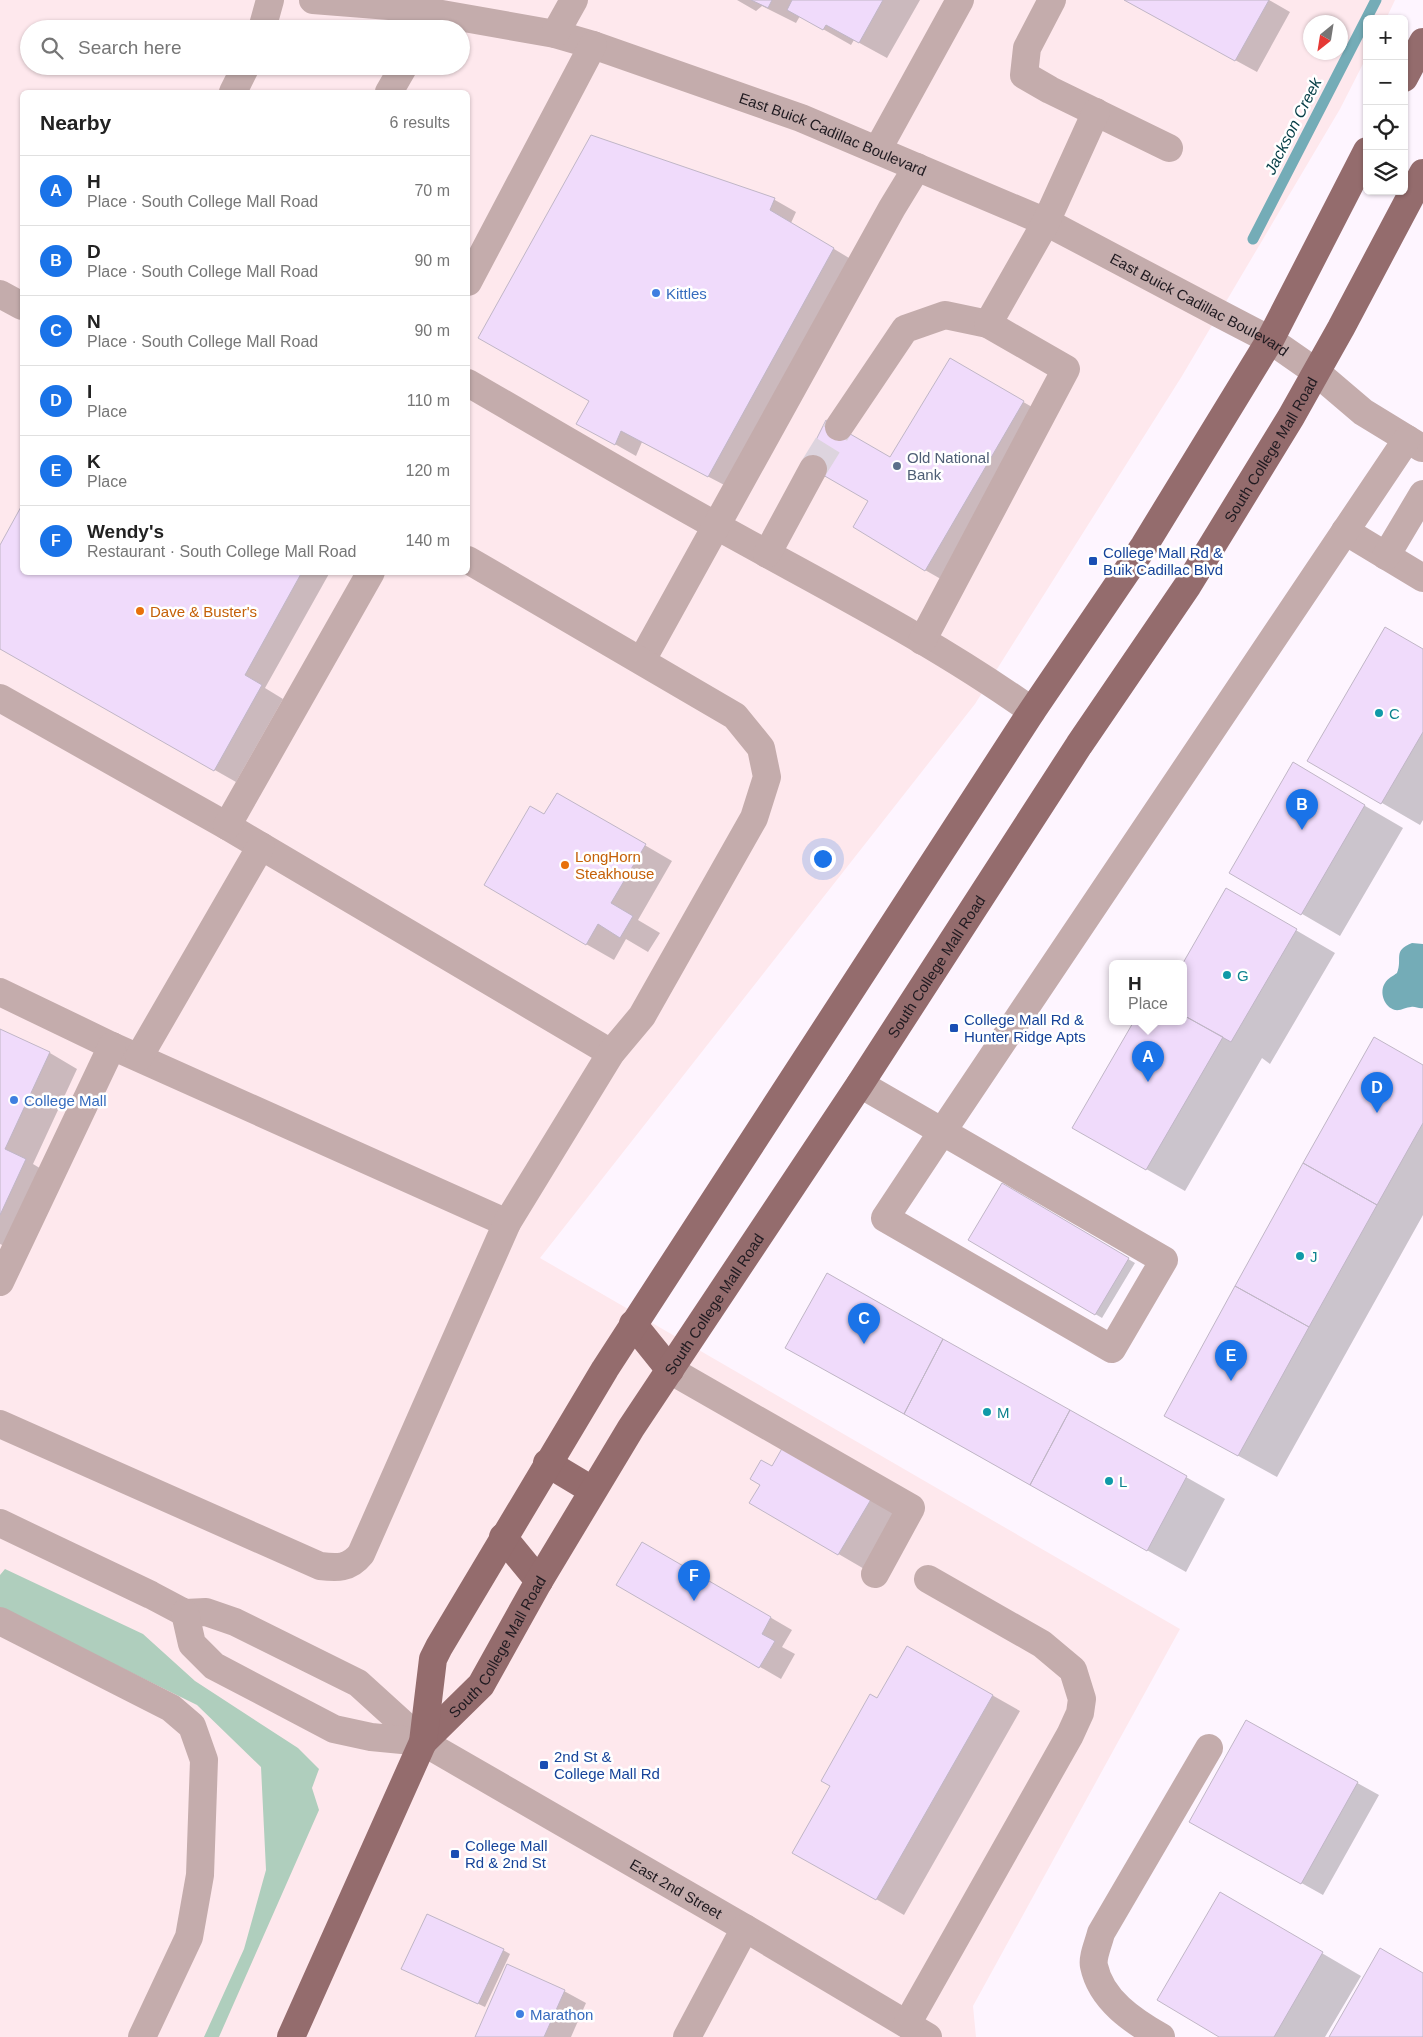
<!DOCTYPE html>
<meta charset="utf-8">
<style>
:root{--surface:#fff;--page:#f6f6f6;--text:#222;--muted:#767676;--line:#e0e0e0;--accent:#1a73e8}
body{margin:0;font-family:Helvetica,sans-serif;background:var(--page);color:var(--text)}
.controls{position:absolute;right:15px;top:15px;display:grid;overflow:hidden;border-radius:8px;box-shadow:0 1px 4px #0004}
.controls button{width:45px;height:45px;display:grid;place-items:center;padding:0;border:0;border-bottom:1px solid var(--line);background:var(--surface);color:var(--text);font:25px sans-serif}
.compass{position:absolute;left:1303px;top:15px;width:45px;height:45px;border-radius:50%;background:var(--surface);box-shadow:0 1px 4px #0004;rotate:210deg}
.you{position:absolute;left:822px;top:858px;width:18px;height:18px;margin:-12px;border:4px solid #fff;border-radius:50%;background:#1a73e8;box-shadow:0 0 0 8px #1a73e833}
.badge{display:grid;place-items:center;width:32px;height:32px;border-radius:50%;background:var(--accent);color:#fff;font-size:16px;font-weight:700}
.pin{position:absolute;translate:-50% -41px;filter:drop-shadow(0 1px 2px #0008)}
.pin::after{content:'';position:absolute;top:26px;width:18px;height:15px;background:inherit;clip-path:polygon(0 0,100% 0,50% 100%)}
.popup{position:absolute;left:1109px;top:960px;width:78px;height:65px;box-sizing:border-box;display:grid;place-content:center;border-radius:8px;background:var(--surface);filter:drop-shadow(0 1px 4px #0005);font-size:16px;white-space:nowrap;color:var(--muted)}
.popup b{font-size:19px;color:var(--text)}
.popup::after{content:'';position:absolute;left:50%;top:100%;margin-left:-10px;border:10px solid transparent;border-top-color:var(--surface)}
.list{margin:0;padding:0;list-style:none}
h2{display:flex;justify-content:space-between;align-items:center;height:65px;margin:0;padding:0 20px;font-size:21px}
h2 small{font-size:16px;font-weight:400;color:var(--muted)}
.list li{display:grid;grid-template-columns:32px 1fr auto;gap:15px;align-items:center;box-sizing:border-box;height:70px;padding:0 20px;border-top:1px solid var(--line)}
.list b{display:block;font-size:19px;white-space:nowrap}
.list p{margin:0;font-size:16px;white-space:nowrap;color:var(--muted)}
.list em{font-size:16px;font-style:normal;color:var(--muted)}
.icon{flex:none;width:28px;height:28px;fill:none;stroke:currentColor;stroke-width:2;stroke-linecap:round;stroke-linejoin:round}
.map{position:relative;flex:none;width:1423px;height:2037px;overflow:hidden}
.search{position:absolute;background:var(--surface);box-shadow:0 1px 4px #0004;left:20px;top:20px;width:450px;height:55px;display:flex;align-items:center;gap:12px;box-sizing:border-box;padding:0 18px;border-radius:28px;color:var(--muted);font-size:19px}
.panel{position:absolute;background:var(--surface);box-shadow:0 1px 4px #0004;left:20px;top:90px;width:450px;height:485px;border-radius:8px}
.map>svg:first-child{display:block}
.commercial{fill:#fee8ed;fill-rule:evenodd}
.green{fill:#afcebd}
.water{fill:#74acb7}
.shadow{fill:#0003}
.lines{fill:none;stroke-linecap:round;stroke-linejoin:round}
.stream{stroke:#74acb7;stroke-width:11}
.building{fill:#f0dbfb;stroke:#c0b6c6}
.minor-tunnel{stroke:#ddd4de;stroke-width:28;stroke-dasharray:28 14;stroke-linecap:butt}
.minor{stroke:#c4acac;stroke-width:28}
.major{stroke:#946c6d;stroke-width:28}
.shop-dot{fill:#3f7fe0;stroke:#fff;stroke-width:2}
.service-dot{fill:#5c6f8a;stroke:#fff;stroke-width:2}
.transit-dot{fill:#1a4fb4;stroke:#fff;stroke-width:2}
.food-dot{fill:#e8710a;stroke:#fff;stroke-width:2}
.culture-dot{fill:#0f9aa8;stroke:#fff;stroke-width:2}
.labels{text-anchor:middle;dominant-baseline:central;stroke-width:5;stroke-linejoin:round;paint-order:stroke}
.street-label{font-size:15px;fill:#1f1a20;stroke:#fff}
.shop-label{font-size:15px;fill:#366cbe;stroke:#fff;text-anchor:start}
.service-label{font-size:15px;fill:#4e5e75;stroke:#fff;text-anchor:start}
.transit-label{font-size:15px;fill:#164399;stroke:#fff;text-anchor:start}
.food-label{font-size:15px;fill:#c56008;stroke:#fff;text-anchor:start}
.culture-label{font-size:15px;fill:#0d838f;stroke:#fff;text-anchor:start}
.water-label{font-size:16px;font-style:italic;fill:#043c45;stroke:#fff}
</style>
<div class="map">
<svg width="1423" height="2037" viewBox="0 0 1423 2037">
<rect width="100%" height="100%" fill="#fef5ff"/>
<path class="commercial" d="M0,0H1395L1386,19H1367V56L1340,109L1182,376L975,704L540,1258L1180,1629L973,2006L976,2037H0ZM1310,22H1340V52H1310ZM29,29H461V66H29ZM22,92H468V572H22Z"/>
<path class="green" d="M5,1569L143,1634L195,1681L298,1748L319,1769L312,1788L319,1810L219,2037H204L244,1949L266,1870L261,1767L197,1705L0,1608V1575Z"/>
<path class="water" d="M1412,943L1423,944V1008C1419,1009 1415,1006 1411,1007C1406,1007 1401,1011 1395,1010C1384,1007 1379,992 1385,983C1388,978 1393,976 1397,973C1403,958 1392,951 1412,943Z"/>
<path class="shadow" d="M737,0H920L887,58L854,40L851,45L800,16L796,23L762,6L756,11Z
M1125,0H1269L1290,12L1257,72Z
M591,137L775,200L796,212L791,223L854,261L730,488L642,442L636,456L599,435L590,401Z
M951,360L1051,418L953,586L925,570Z
M22,508V572H330L265,688L283,699L236,782L0,648V548Z
M1423,650V820L1420,825L1308,760Z
M1293,764L1403,828L1340,936L1230,872Z
M557,794L672,861L638,920L660,933L648,952L626,939L614,960L586,944L545,816Z
M1227,890L1335,953L1270,1064L1262,1058L1185,1191L1074,1128L1135,1021H1183V965Z
M0,1030L50,1053L77,1069L33,1164L53,1176L17,1252L0,1244Z
M1423,1066V1215L1277,1477L1204,1437Z
M1002,1185L1135,1263L1102,1318L970,1240Z
M827,1275L1225,1499L1186,1572L825,1370Z
M785,1447L899,1513L866,1570L751,1503Z
M642,1543L792,1630L782,1647L795,1654L781,1679L618,1585Z
M907,1647L1020,1711L904,1915L794,1852Z
M1247,1722L1379,1795L1323,1895L1212,1833Z
M1221,1894L1361,1976L1325,2037H1222Z
M503,1950L510,1954L485,2007L410,1972Z
M508,1966L564,1991L586,2003L571,2037H476Z"/>
<g class="lines">
<path class="stream" d="M1253,239L1376,0"/>
</g>
<path class="building" d="M751,0H772L768,8Z
M792,0H883L859,43L826,25L823,30L787,10Z
M1124,0H1269L1235,61Z
M591,135L775,198L770,210L834,248L708,477L621,431L615,445L576,424L589,401L478,338Z
M950,358L1024,401L925,571L853,527L868,501L804,464L826,420L890,457Z
M22,505V572H302L245,675L262,685L214,771L0,649V545Z
M1385,627L1423,649V732L1381,804L1307,761Z
M1293,762L1365,805L1301,915L1229,873Z
M557,793L646,844L611,903L633,916L620,938L598,924L586,945L484,885L530,806L544,814Z
M1226,888L1297,929L1231,1042L1183,1015V963Z
M1183,1015L1223,1037L1146,1170L1072,1128L1134,1021H1183Z
M0,1029L50,1052L5,1149L26,1159L0,1215Z
M1374,1037L1423,1065V1123L1377,1205L1303,1163Z
M1303,1163L1377,1205L1309,1327L1235,1286Z
M1002,1183L1129,1258L1095,1315L968,1240Z
M827,1273L943,1339L904,1414L785,1348Z
M1235,1286L1309,1327L1238,1456L1164,1416Z
M943,1339L1070,1410L1030,1485L904,1414Z
M1070,1410L1187,1476L1147,1551L1030,1485Z
M784,1445L873,1496L838,1555L749,1503L760,1485L750,1479L761,1460L772,1466Z
M642,1542L771,1617L762,1634L775,1641L759,1668L616,1585Z
M907,1646L993,1695L876,1900L792,1853L830,1786L821,1781L870,1694L877,1698Z
M1246,1720L1358,1782L1301,1884L1189,1822Z
M1220,1892L1323,1952L1274,2037H1219L1157,2000Z
M427,1914L504,1949L478,2004L401,1969Z
M1380,1948L1423,1973V2037H1329Z
M507,1964L565,1990L544,2037H475Z"/>
<g class="lines">
<path class="minor-tunnel" d="M813,469L839,427"/>
<g class="minor">
<path id="s1" d="M313,0L402,7L555,34L593,45L801,118L1046,222L1220,314L1270,340L1316,372L1363,412L1422,448"/>
<path d="M1052,0L1027,48L1024,75L1050,90L1169,148"/>
<path d="M262,29L270,0"/>
<path d="M555,34L574,0"/>
<path d="M233,92L246,66"/>
<path d="M389,92L404,66"/>
<path d="M878,149L960,0"/>
<path d="M468,282L593,45"/>
<path d="M0,294L22,306"/>
<path d="M468,383C556,434 643,486 733,535C834,591 938,644 1032,711"/>
<path d="M839,427L905,329L945,315L988,324"/>
<path d="M1345,531L1423,578"/>
<path d="M767,554L813,469"/>
<path d="M1386,556L1423,494"/>
<path d="M922,641L1066,369L988,324L1046,222L1096,112"/>
<path d="M642,660L892,208L917,167"/>
<path d="M0,698L227,826L611,1053"/>
<path d="M227,826L371,572"/>
<path d="M0,992L112,1046L507,1223"/>
<path d="M139,1057L261,846"/>
<path d="M860,1084C961,1143 1063,1201 1164,1260L1112,1349L885,1218L942,1132L1407,439"/>
<path d="M0,1282L112,1046"/>
<path d="M670,1370L911,1508L875,1574"/>
<path d="M0,1424L320,1566C337,1568 349,1569 361,1554L507,1223L611,1053L642,1016L754,818L767,777L761,748L735,716L468,560"/>
<path id="s2" d="M0,1523L151,1595L185,1613L206,1612L235,1622L358,1683L423,1742L745,1928L928,2037"/>
<path d="M185,1613L192,1644L214,1666L334,1729L371,1737L423,1742"/>
<path d="M0,1621L171,1708L192,1726L204,1760L200,1875L189,1937L142,2037"/>
<path d="M907,2024L1070,1735L1080,1713L1082,1699L1073,1670L1042,1644L928,1579"/>
<path d="M687,2037L745,1928"/>
<path d="M1161,2037C1133,2021 1101,2000 1094,1966C1092,1957 1099,1942 1101,1933L1209,1748"/>
</g>
<g class="major">
<path d="M1404,78L1423,42"/>
<path d="M633,1324L670,1370"/>
<path d="M547,1463L592,1490"/>
<path d="M503,1537L539,1581"/>
<path id="s3" d="M423,1742L481,1685L539,1581L631,1428L860,1084L1079,745L1188,585L1291,417L1341,328L1423,173"/>
<path d="M291,2037L423,1742L433,1659L439,1647L605,1369L1032,711L1144,546L1270,340L1367,151"/>
</g>
</g>
<g class="shop-dot">
<circle cx="656" cy="293" r="5"/>
<circle cx="14" cy="1100" r="5"/>
<circle cx="520" cy="2014" r="5"/>
</g>
<circle class="service-dot" cx="897" cy="466" r="5"/>
<g class="transit-dot">
<rect x="1088" y="556" width="10" height="10" rx="2.5"/>
<rect x="949" y="1023" width="10" height="10" rx="2.5"/>
<rect x="539" y="1760" width="10" height="10" rx="2.5"/>
<rect x="450" y="1849" width="10" height="10" rx="2.5"/>
</g>
<g class="food-dot">
<circle cx="140" cy="611" r="5"/>
<circle cx="565" cy="865" r="5"/>
</g>
<g class="culture-dot">
<circle cx="1379" cy="713" r="5"/>
<circle cx="1227" cy="975" r="5"/>
<circle cx="1300" cy="1256" r="5"/>
<circle cx="987" cy="1412" r="5"/>
<circle cx="1109" cy="1481" r="5"/>
</g>
<g class="labels">
<g class="street-label">
<text stroke="none"><textPath href="#s1" startOffset="540">East Buick Cadillac Boulevard</textPath></text>
<text stroke="none"><textPath href="#s1" startOffset="945">East Buick Cadillac Boulevard</textPath></text>
<text stroke="none"><textPath href="#s3" startOffset="1548">South College Mall Road</textPath></text>
<text stroke="none"><textPath href="#s3" startOffset="932">South College Mall Road</textPath></text>
<text stroke="none"><textPath href="#s3" startOffset="528">South College Mall Road</textPath></text>
<text stroke="none"><textPath href="#s3" startOffset="122">South College Mall Road</textPath></text>
<text stroke="none"><textPath href="#s2" startOffset="775">East 2nd Street</textPath></text>
</g>
<g class="shop-label">
<text x="666" y="293">Kittles</text>
<text x="24" y="1100">College Mall</text>
<text x="530" y="2014">Marathon</text>
</g>
<g class="service-label">
<text x="907" y="457">Old National<tspan x="907" dy="17">Bank</tspan></text>
</g>
<g class="transit-label">
<text x="1103" y="552">College Mall Rd &amp;<tspan x="1103" dy="17">Buik Cadillac Blvd</tspan></text>
<text x="964" y="1019">College Mall Rd &amp;<tspan x="964" dy="17">Hunter Ridge Apts</tspan></text>
<text x="554" y="1756">2nd St &amp;<tspan x="554" dy="17">College Mall Rd</tspan></text>
<text x="465" y="1845">College Mall<tspan x="465" dy="17">Rd &amp; 2nd St</tspan></text>
</g>
<g class="food-label">
<text x="150" y="611">Dave &amp; Buster's</text>
<text x="575" y="856">LongHorn<tspan x="575" dy="17">Steakhouse</tspan></text>
</g>
<g class="culture-label">
<text x="1389" y="713">C</text>
<text x="1237" y="975">G</text>
<text x="1310" y="1256">J</text>
<text x="997" y="1412">M</text>
<text x="1119" y="1481">L</text>
</g>
<g class="water-label">
<text transform="translate(1293 126) rotate(-63)">Jackson Creek</text>
</g>
</g>
</svg>
<div class="controls">
<button>+</button>
<button>−</button>
<button><svg class="icon" aria-label="locate" viewBox="0 0 24 24"><circle cx="12" cy="12" r="6"/><path d="M12 2v4M12 18v4M2 12h4M18 12h4"/></svg></button>
<button><svg class="icon" aria-label="layers" viewBox="0 0 24 24"><path d="M12 4l9 5-9 5-9-5zM3 14l9 5 9-5"/></svg></button>
</div>
<svg class="compass" viewBox="-18 -18 36 36"><path d="M0-13l5 13h-10z" fill="#e53935"/><path d="M0 13l5-13h-10z" fill="#767676"/></svg>
<div class="you"></div>
<div class="pin badge" style="left:1148px;top:1082px">A</div>
<div class="popup"><b>H</b>Place</div>
<div class="pin badge" style="left:1302px;top:830px">B</div>
<div class="pin badge" style="left:864px;top:1344px">C</div>
<div class="pin badge" style="left:1377px;top:1113px">D</div>
<div class="pin badge" style="left:1231px;top:1381px">E</div>
<div class="pin badge" style="left:694px;top:1601px">F</div>
<div class="search"><svg class="icon" aria-label="search" viewBox="0 0 24 24"><circle cx="10" cy="10" r="6"/><path d="M15 15l6 6"/></svg>Search here</div>
<section class="panel">
<h2>Nearby<small>6 results</small></h2>
<ul class="list">
<li><span class="badge">A</span><div><b>H</b><p>Place · South College Mall Road</p></div><em>70 m</em></li>
<li><span class="badge">B</span><div><b>D</b><p>Place · South College Mall Road</p></div><em>90 m</em></li>
<li><span class="badge">C</span><div><b>N</b><p>Place · South College Mall Road</p></div><em>90 m</em></li>
<li><span class="badge">D</span><div><b>I</b><p>Place</p></div><em>110 m</em></li>
<li><span class="badge">E</span><div><b>K</b><p>Place</p></div><em>120 m</em></li>
<li><span class="badge">F</span><div><b>Wendy's</b><p>Restaurant · South College Mall Road</p></div><em>140 m</em></li>
</ul>
</section>
</div>
